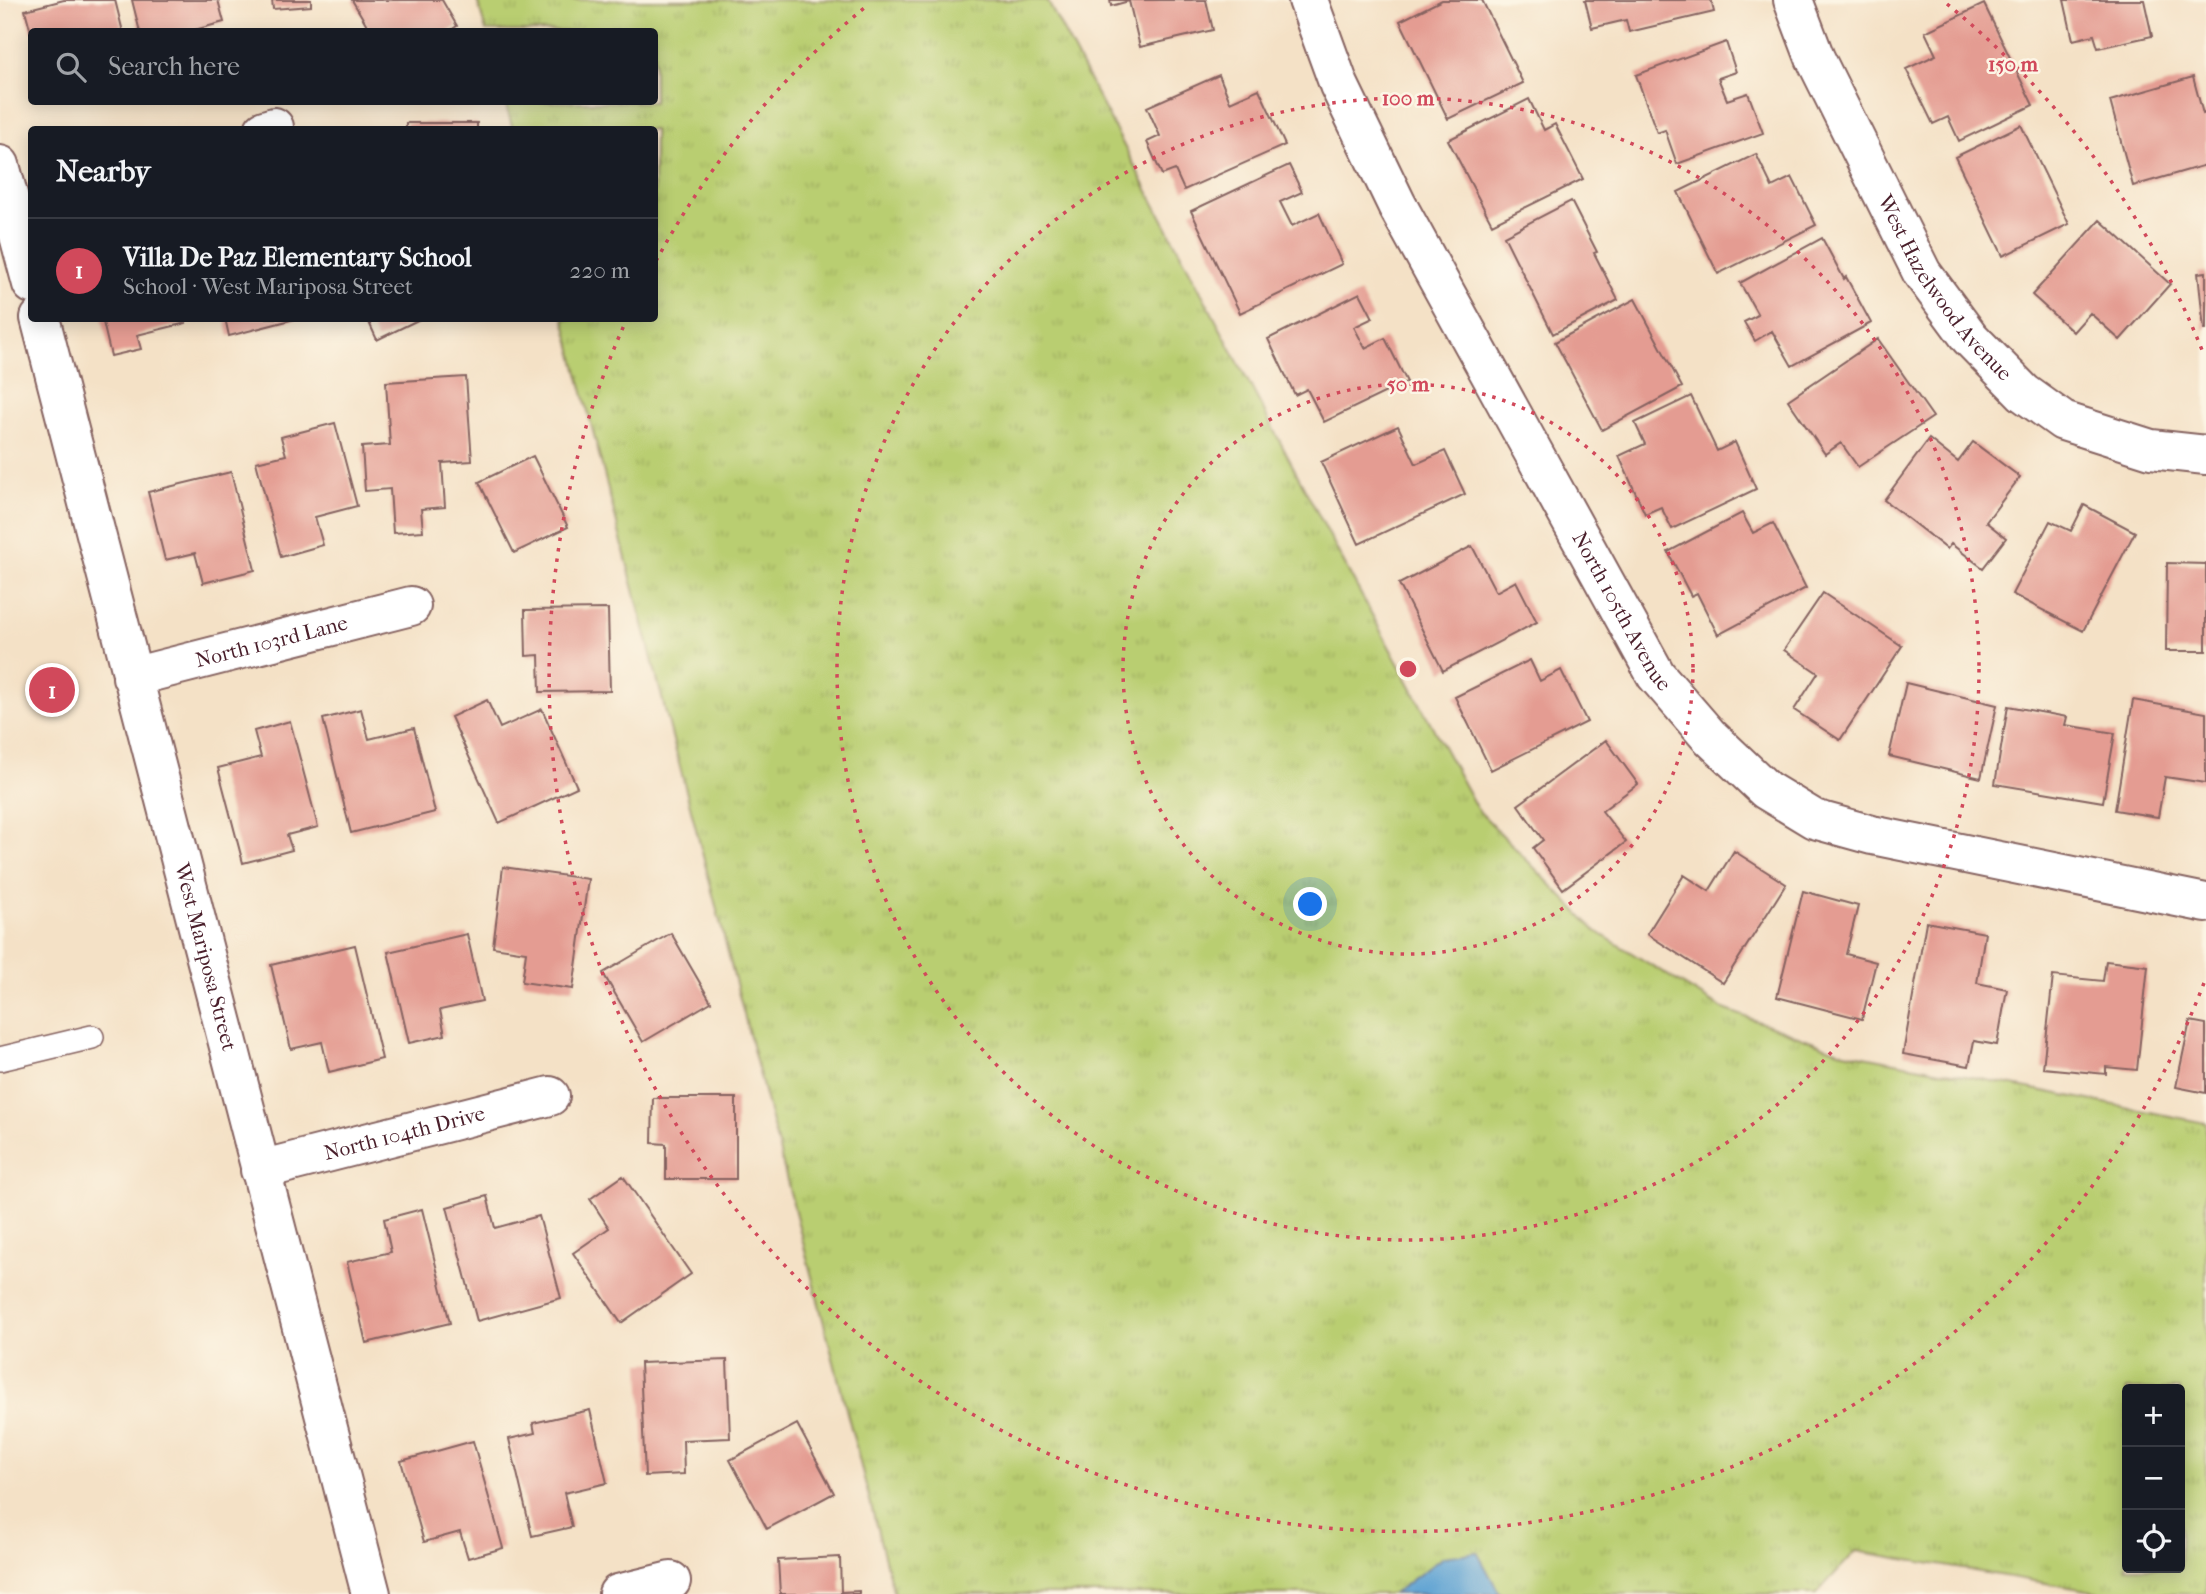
<!DOCTYPE html>
<meta charset="utf-8">
<style>
:root{--surface:#171b24;--page:#242831;--text:#f1f3f6;--muted:#9ea1a6;--line:#363941;--accent:#d1495b}
body{margin:0;font-family:"IM FELL French Canon",serif;background:var(--page);color:var(--text)}
.controls{position:absolute;right:21px;bottom:21px;display:grid;overflow:hidden;border-radius:7px;box-shadow:0 4px 18px #0003}
.controls button{width:63px;height:63px;display:grid;place-items:center;padding:0;border:0;border-bottom:2px solid var(--line);background:var(--surface);color:var(--text);font:35px sans-serif}
.you{position:absolute;left:1311px;top:905px;width:24px;height:24px;margin:-18px;border:5px solid #fff;border-radius:50%;background:#1a73e8;box-shadow:0 0 0 10px #1a73e833}
.badge{display:grid;place-items:center;width:46px;height:46px;border-radius:50%;background:var(--accent);color:#fff;font-size:23px;font-weight:700}
.pin{position:absolute;translate:-50% -50%;border:4px solid #fff;box-shadow:0 2px 7px #0006}
.list{margin:0;padding:0;list-style:none}
h2{display:flex;justify-content:space-between;align-items:center;height:91px;margin:0;padding:0 28px;font-size:30px}
h2 small{font-size:23px;font-weight:400;color:var(--muted)}
.list li{display:grid;grid-template-columns:46px 1fr auto;gap:21px;align-items:center;box-sizing:border-box;height:105px;padding:0 28px;border-top:2px solid var(--line)}
.list b{display:block;font-size:26px;white-space:nowrap}
.list p{margin:0;font-size:23px;white-space:nowrap;color:var(--muted)}
.list em{font-size:23px;font-style:normal;color:var(--muted)}
.icon{flex:none;width:38px;height:38px;fill:none;stroke:currentColor;stroke-width:2;stroke-linecap:round;stroke-linejoin:round}
.map{position:relative;flex:none;width:2206px;height:1594px;overflow:hidden}
.search{position:absolute;background:var(--surface);box-shadow:0 4px 18px #0003;left:28px;top:28px;width:630px;height:77px;display:flex;align-items:center;gap:18px;box-sizing:border-box;padding:0 24px;border-radius:7px;color:var(--muted);font-size:26px}
.panel{position:absolute;background:var(--surface);box-shadow:0 4px 18px #0003;left:28px;top:126px;width:630px;height:196px;border-radius:7px}
.map>svg:first-child{display:block}
.grass{fill:url(#grass-tufts);stroke:#82764e;stroke-width:2;fill-rule:evenodd}
.water{fill:#5ea3d3;stroke:#54617f;stroke-width:2}
.building{fill:#e49c92}
.lines{fill:none;stroke-linecap:round;stroke-linejoin:round}
.service-casing{stroke:#866361;stroke-width:26}
.minor-casing{stroke:#866361;stroke-width:42}
.service{stroke:#fff;stroke-width:23}
.minor{stroke:#fff;stroke-width:38}
.ring{fill:none;stroke:#d1495b;stroke-width:3.5;stroke-dasharray:3.5 7}
.labels{text-anchor:middle;dominant-baseline:central;stroke-width:5;stroke-linejoin:round;paint-order:stroke}
.street-label{font-size:21px;fill:#4a1f2b;stroke:#fcf5e5}
.centre{fill:#d1495b;stroke:#fcf5e5;stroke-width:3.5}
.ring-label{font-size:21px;text-anchor:middle;font-weight:bold;fill:#d1495b;stroke:#fcf5e5;stroke-width:5;stroke-linejoin:round;paint-order:stroke}
</style>
<div class="map">
<svg width="2206" height="1594" viewBox="0 0 2206 1594">
<defs>
<pattern id="grass-tufts" width="24" height="20" patternUnits="userSpaceOnUse" patternTransform="scale(1.75)"><rect width="24" height="20" fill="#b9ce71"/><path d="M3 7l-1-3M5 7V3M7 7l1-3M15 17l-1-3M17 17v-4M19 17l1-3" fill="none" stroke="#a1b062"/></pattern>
</defs>
<rect width="100%" height="100%" fill="#fcf5e5"/>
<filter id="ink" filterUnits="userSpaceOnUse"><feTurbulence type="fractalNoise" baseFrequency=".0143" numOctaves="2"/><feDisplacementMap in="SourceGraphic" scale="14" xChannelSelector="R" yChannelSelector="G"/><feConvolveMatrix kernelMatrix="1 2 1 2 8 2 1 2 1" color-interpolation-filters="sRGB"/></filter>
<filter id="wash" filterUnits="userSpaceOnUse"><feTurbulence type="fractalNoise" baseFrequency=".00686" numOctaves="4" result="noise"/><feDisplacementMap in="SourceGraphic" scale="28" xChannelSelector="R" yChannelSelector="G"/><feGaussianBlur stdDeviation="1.57" result="paint"/><feColorMatrix in="noise" values="0 0 0 0 0 0 0 0 0 0 0 0 0 0 0 0 0 1.4 0 .05"/><feComposite in="paint" operator="in"/></filter>
<g filter="url(#wash)">
<rect width="100%" height="100%" fill="#f4e1c6"/>
<path class="grass" d="M477,0H1047L1345,565L1477,809L1596,931L1721,1008L1839,1051L2206,1123V1594H2110L1856,1551L1816,1594H894L564,319L654,318V130L513,129L505,102H654V32L486,31ZM2127,1389H2180V1568H2127Z"/>
<path class="water" d="M1477,1552L1500,1594H1393L1443,1557Z"/>
<g id="blocks">
<path class="building" d="M64,0H115L123,32H31L25,10Z
M132,0H218L224,22L187,32H140Z
M272,0H311V6L273,9Z
M352,0H442L457,26L448,32H371Z
M1110,0H1206L1213,30L1140,47L1129,1L1111,6Z
M1442,0H1482L1523,83L1448,119L1400,21Z
M1585,0H1711L1714,12L1629,32L1626,20L1592,28Z
M2064,0H2144L2152,36L2098,48L2094,35L2073,40Z
M1984,4L2033,105L1959,141L1948,117L1933,124L1906,69L1936,55L1925,32Z
M1726,42L1736,72L1718,78L1727,100L1748,93L1763,133L1677,164L1665,130L1657,133L1636,75Z
M1219,75L1230,102L1259,89L1285,145L1184,190L1175,170L1162,175L1147,142L1160,136L1147,107Z
M2193,77L2203,114L2206,113V165L2133,186L2110,101Z
M1529,99L1544,130L1555,124L1583,179L1492,224L1448,140Z
M406,123H477V130H406Z
M2021,125L2069,224L2003,256L1955,157Z
M1756,154L1772,187L1792,177L1816,225L1718,274L1678,192Z
M1289,165L1302,192L1280,202L1292,226L1319,213L1342,264L1240,313L1191,211Z
M1571,201L1597,252L1594,253L1618,300L1553,334L1504,236Z
M2100,220L2170,284L2120,340L2090,313L2073,332L2032,295Z
M1822,238L1844,279L1846,277L1871,323L1792,366L1772,331L1755,341L1744,322L1758,315L1740,283Z
M2206,272V329H2204L2198,273Z
M1360,293L1373,318L1354,327L1365,348L1385,338L1407,382L1324,422L1307,389L1295,395L1268,339Z
M1635,299L1682,387L1602,430L1555,342Z
M102,318H185L186,323L137,335L141,349L111,356Z
M225,318H295V319L229,336Z
M367,318H422L377,340Z
M1878,339L1933,417L1858,467L1841,443L1825,454L1788,400Z
M466,377L472,461L442,463L445,507L421,509L423,531L393,533L390,489L365,491L362,447L390,445L386,382Z
M1691,396L1717,451L1735,442L1756,489L1672,529L1661,507L1645,514L1619,456L1645,444L1635,423Z
M335,423L357,506L315,517L323,545L281,557L256,462L286,455L281,437Z
M1398,426L1416,464L1445,451L1465,494L1359,544L1321,462Z
M1929,439L1958,462L1973,442L2020,477L1986,522L2006,538L1983,568L1951,544L1947,549L1884,500Z
M533,456L568,527L514,553L479,482Z
M231,472L255,570L203,583L195,553L165,560L148,492Z
M2084,505L2135,532L2083,631L2012,594L2050,521L2071,531Z
M1742,513L1753,533L1773,523L1806,588L1718,635L1697,593L1691,596L1668,552Z
M1472,546L1496,592L1516,581L1537,622L1443,671L1399,584Z
M2167,563L2206,564V651H2166Z
M1823,593L1902,646L1840,740L1794,710L1818,673L1784,650Z
M608,609L610,691L540,692L539,655L526,656L525,610Z
M1530,660L1540,681L1561,670L1587,722L1491,770L1455,697Z
M1906,683L1997,705L1981,778L1889,756Z
M487,700L500,728L542,709L577,787L499,823L451,717Z
M2133,700L2206,713V783L2165,777L2158,817L2115,810Z
M2008,706L2067,717L2065,725L2115,733L2103,802L1995,784Z
M361,709L369,739L414,728L435,812L351,833L323,719Z
M290,721L318,827L287,835L292,850L243,863L218,768L261,757L254,731Z
M1606,740L1638,784L1602,811L1626,842L1563,889L1533,848L1543,840L1518,805Z
M1734,851L1786,884L1723,983L1647,934L1684,875L1709,891Z
M503,867L588,879L573,989L522,982L526,952L493,947Z
M1803,891L1858,906L1846,954L1876,962L1862,1019L1777,997Z
M1926,922L1985,933L1977,983L2007,989L1997,1045L1974,1041L1969,1066L1903,1054Z
M671,933L711,1002L643,1042L603,973Z
M467,934L482,1001L440,1010L445,1035L409,1043L388,952Z
M355,945L382,1059L329,1072L322,1042L291,1049L271,965Z
M2106,961L2148,966L2137,1070L2106,1067V1074L2043,1068L2053,976L2103,981Z
M2190,1021L2206,1024V1093L2176,1087Z
M653,1098H736V1179H666V1144L652,1143Z
M623,1176L691,1274L621,1323L573,1253L609,1228L590,1199Z
M487,1196L495,1228L539,1216L561,1298L477,1321L447,1207Z
M422,1209L450,1323L366,1343L347,1262L391,1252L384,1219Z
M727,1360L730,1438L683,1440L684,1474L645,1476L640,1363Z
M590,1410L607,1483L564,1493L572,1527L532,1536L509,1439L535,1433L533,1423Z
M797,1424L834,1493L767,1529L730,1460Z
M473,1441L503,1548L468,1558L460,1532L424,1542L401,1461Z
M840,1557L841,1592L859,1591V1594H780L778,1560Z"/>
</g>
</g>
<g filter="url(#ink)">
<use href="#blocks" fill-opacity="0" stroke="#866361" stroke-width="2"/>
<g class="lines">
<g class="service-casing">
<path id="service" d="M0,1059L92,1037"/>
</g>
<g class="minor-casing">
<g id="minor">
<path id="s1" d="M1308,0L1339,85L1397,205L1656,675L1708,735L1766,790L1814,819L1872,835L2206,903"/>
<path id="s2" d="M1793,0L1815,58L1922,273L1970,338L2024,393L2063,421L2151,449L2206,455"/>
<path d="M264,130L274,127"/>
<path d="M0,165L32,284"/>
<path id="s3" d="M40,318L371,1594"/>
<path id="s4" d="M132,677L411,606"/>
<path id="s5" d="M260,1170L550,1096"/>
<path d="M618,1594L671,1581"/>
</g>
</g>
<use href="#service" class="service"/>
<use href="#minor" class="minor"/>
</g>
</g>
<g class="ring">
<circle cx="1408" cy="669" r="285"/>
<circle cx="1408" cy="669" r="571"/>
<path d="M2204 983A856 856 0 1 1 626 321M656 261A856 856 0 0 1 869 4M1947 4A856 856 0 0 1 2204 355"/>
</g>
<g class="labels">
<g class="street-label">
<text stroke="none"><textPath href="#s2" startOffset="327">West Hazelwood Avenue</textPath></text>
<text stroke="none"><textPath href="#s1" startOffset="688">North 105th Avenue</textPath></text>
<text stroke="none"><textPath href="#s4" startOffset="144">North 103rd Lane</textPath></text>
<text stroke="none"><textPath href="#s3" startOffset="660">West Mariposa Street</textPath></text>
<text stroke="none"><textPath href="#s5" startOffset="149">North 104th Drive</textPath></text>
</g>
</g>
<circle cx="1408" cy="669" r="10" class="centre"/>
<g class="ring-label">
<text x="2013" y="71">150 m</text>
<text x="1408" y="105">100 m</text>
<text x="1408" y="391">50 m</text>
</g>
</svg>
<div class="controls">
<button>+</button>
<button>−</button>
<button><svg class="icon" aria-label="locate" viewBox="0 0 24 24"><circle cx="12" cy="12" r="6"/><path d="M12 2v4M12 18v4M2 12h4M18 12h4"/></svg></button>
</div>
<div class="you"></div>
<div class="pin badge" style="left:52px;top:690px">1</div>
<div class="search"><svg class="icon" aria-label="search" viewBox="0 0 24 24"><circle cx="10" cy="10" r="6"/><path d="M15 15l6 6"/></svg>Search here</div>
<section class="panel">
<h2>Nearby<small></small></h2>
<ul class="list">
<li><span class="badge">1</span><div><b>Villa De Paz Elementary School</b><p>School · West Mariposa Street</p></div><em>220 m</em></li>
</ul>
</section>
</div>
